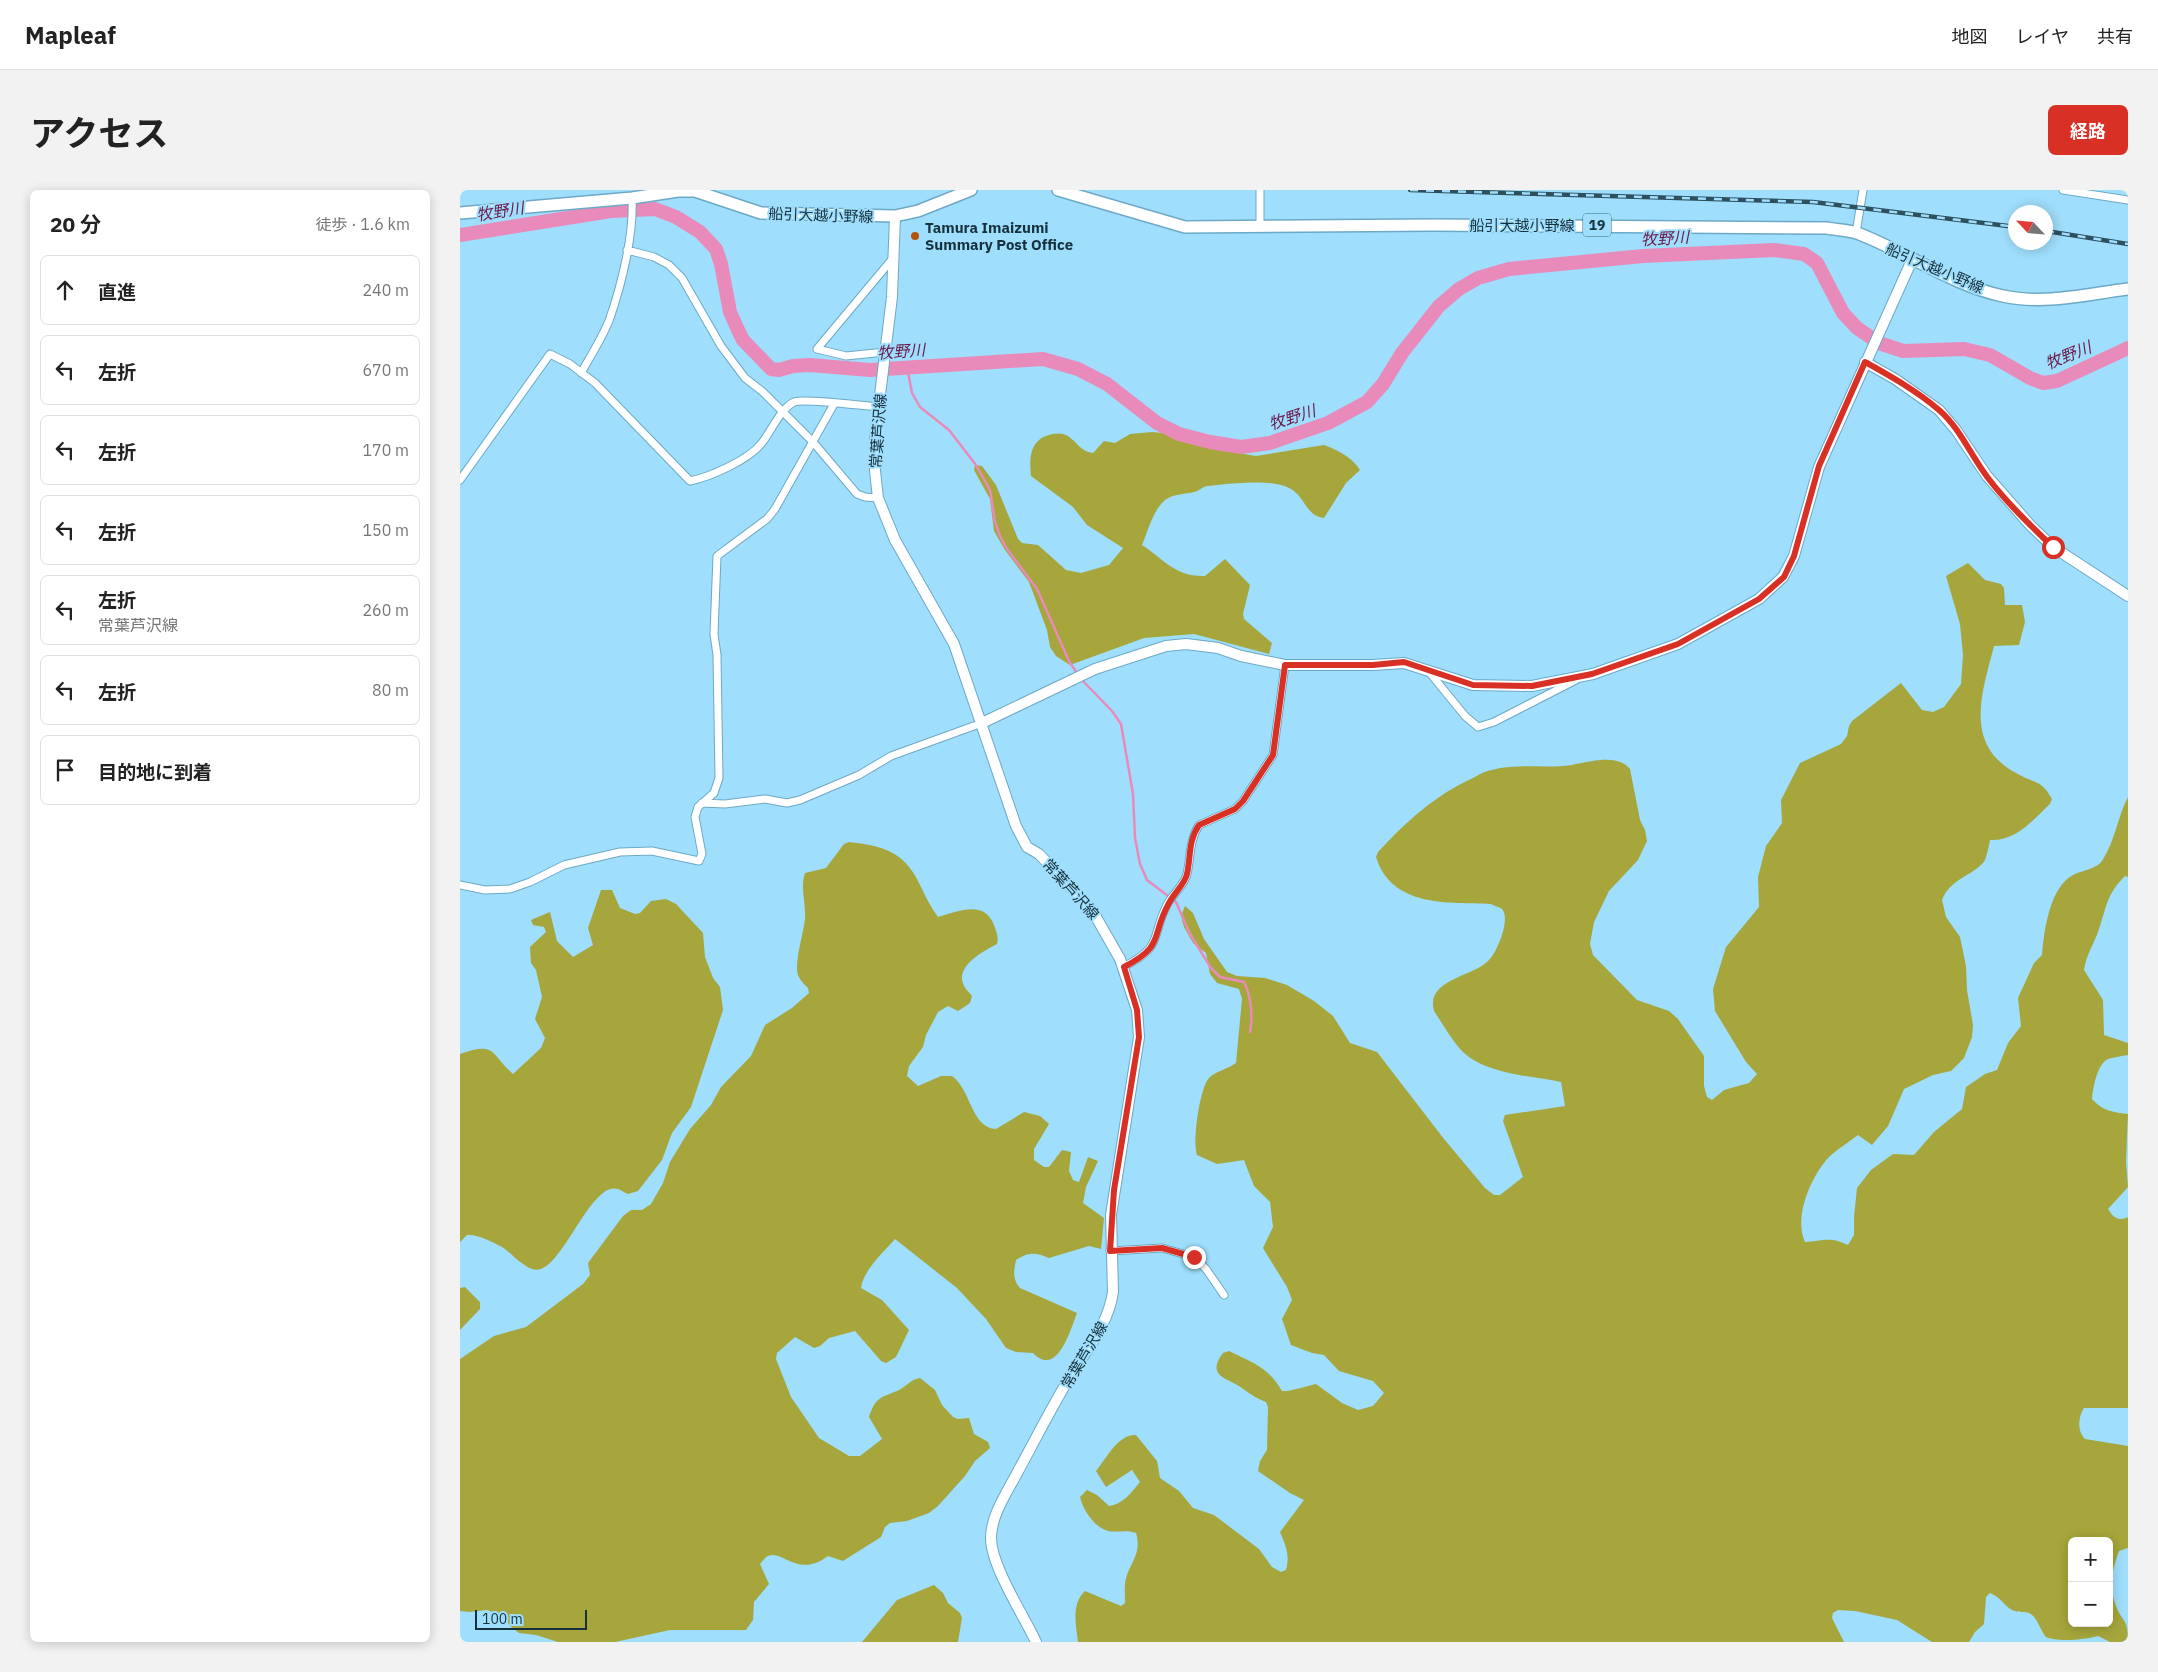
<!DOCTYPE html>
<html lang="ja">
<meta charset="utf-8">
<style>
:root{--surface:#fff;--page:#f2f2f2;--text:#222;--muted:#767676;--line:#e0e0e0;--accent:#d93025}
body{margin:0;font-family:"IBM Plex Sans","Noto Sans JP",sans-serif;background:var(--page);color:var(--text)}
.controls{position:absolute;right:15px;bottom:15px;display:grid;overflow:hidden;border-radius:8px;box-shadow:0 2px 12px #0003}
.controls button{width:45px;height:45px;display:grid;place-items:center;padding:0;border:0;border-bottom:1px solid var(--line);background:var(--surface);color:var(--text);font:25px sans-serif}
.compass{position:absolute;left:1548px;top:15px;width:45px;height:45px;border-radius:50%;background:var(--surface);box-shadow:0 2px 12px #0003;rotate:296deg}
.scale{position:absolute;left:15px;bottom:12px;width:112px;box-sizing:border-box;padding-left:5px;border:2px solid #16303c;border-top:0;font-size:14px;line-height:18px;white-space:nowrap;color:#16303c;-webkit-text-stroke:4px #9fdefc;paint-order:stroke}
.stop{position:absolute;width:15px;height:15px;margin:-11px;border:4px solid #d93025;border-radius:50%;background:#fff}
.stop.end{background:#d93025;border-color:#fff;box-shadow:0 1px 5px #0008}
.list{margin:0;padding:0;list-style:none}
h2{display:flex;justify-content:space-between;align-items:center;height:65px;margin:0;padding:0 20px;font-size:21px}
h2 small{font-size:16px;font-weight:400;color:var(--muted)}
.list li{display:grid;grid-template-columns:32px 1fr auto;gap:15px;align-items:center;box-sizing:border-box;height:70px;margin:0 10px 10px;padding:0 10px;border:1px solid var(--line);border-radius:8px}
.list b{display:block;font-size:19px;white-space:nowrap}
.list p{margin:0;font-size:16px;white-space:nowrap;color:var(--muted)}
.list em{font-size:16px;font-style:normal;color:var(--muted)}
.icon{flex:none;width:28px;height:28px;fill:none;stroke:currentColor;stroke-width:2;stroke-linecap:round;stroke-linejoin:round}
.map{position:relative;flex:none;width:1668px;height:1452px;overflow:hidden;border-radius:8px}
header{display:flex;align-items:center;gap:30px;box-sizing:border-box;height:70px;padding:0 25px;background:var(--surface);border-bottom:1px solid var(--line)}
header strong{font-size:24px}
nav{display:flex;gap:28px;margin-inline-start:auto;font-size:18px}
.intro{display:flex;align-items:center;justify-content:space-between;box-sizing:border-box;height:120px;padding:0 30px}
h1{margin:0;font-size:35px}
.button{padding:12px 22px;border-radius:8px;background:var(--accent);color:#fff;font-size:18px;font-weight:700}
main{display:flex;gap:30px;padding:0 30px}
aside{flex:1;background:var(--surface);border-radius:8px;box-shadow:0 2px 12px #0003}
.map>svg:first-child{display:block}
.forest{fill:#a6a63c;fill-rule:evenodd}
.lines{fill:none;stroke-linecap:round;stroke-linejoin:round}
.stream{stroke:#e98bba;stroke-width:2.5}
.river{stroke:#e98bba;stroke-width:14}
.street-casing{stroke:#6ca9c6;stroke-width:9}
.secondary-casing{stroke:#6ca9c6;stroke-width:12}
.primary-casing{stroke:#6ca9c6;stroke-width:14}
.street{stroke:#fff;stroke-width:7}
.secondary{stroke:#fff;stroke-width:10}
.primary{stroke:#fff;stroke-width:11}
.rail-casing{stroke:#2e4f5e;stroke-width:4.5}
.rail{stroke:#9fdefc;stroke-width:2.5;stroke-dasharray:8;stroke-linecap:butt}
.route{stroke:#d93025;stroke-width:6}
.poi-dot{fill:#b3540b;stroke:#9fdefc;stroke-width:2}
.labels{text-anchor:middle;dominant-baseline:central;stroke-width:4;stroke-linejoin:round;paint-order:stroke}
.shield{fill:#9fdefc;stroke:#3f6476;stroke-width:1}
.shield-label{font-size:14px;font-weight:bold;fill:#16303c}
.street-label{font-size:15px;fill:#16303c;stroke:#9fdefc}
.poi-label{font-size:15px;font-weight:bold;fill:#16303c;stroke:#9fdefc;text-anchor:start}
.water-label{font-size:16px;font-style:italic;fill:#6c1949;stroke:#9fdefc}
</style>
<header>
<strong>Mapleaf</strong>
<nav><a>地図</a><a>レイヤ</a><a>共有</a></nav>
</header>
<div class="intro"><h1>アクセス</h1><a class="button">経路</a></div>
<main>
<aside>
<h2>20 分<small>徒歩 · 1.6 km</small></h2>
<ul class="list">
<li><svg class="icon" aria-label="ahead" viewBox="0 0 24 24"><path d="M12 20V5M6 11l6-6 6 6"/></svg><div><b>直進</b></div><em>240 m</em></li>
<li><svg class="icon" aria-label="left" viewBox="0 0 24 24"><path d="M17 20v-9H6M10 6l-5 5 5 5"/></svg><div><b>左折</b></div><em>670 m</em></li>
<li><svg class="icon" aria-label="left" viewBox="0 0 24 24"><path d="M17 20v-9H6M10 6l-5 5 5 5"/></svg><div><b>左折</b></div><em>170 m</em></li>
<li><svg class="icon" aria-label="left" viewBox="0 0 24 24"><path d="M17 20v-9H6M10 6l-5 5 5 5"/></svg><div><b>左折</b></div><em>150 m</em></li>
<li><svg class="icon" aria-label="left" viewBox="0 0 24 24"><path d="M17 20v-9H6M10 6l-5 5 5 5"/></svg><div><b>左折</b><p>常葉芦沢線</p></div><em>260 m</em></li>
<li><svg class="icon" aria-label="left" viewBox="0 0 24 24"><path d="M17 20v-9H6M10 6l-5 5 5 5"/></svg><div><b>左折</b></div><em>80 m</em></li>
<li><svg class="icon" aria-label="arrive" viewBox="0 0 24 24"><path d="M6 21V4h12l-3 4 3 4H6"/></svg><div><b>目的地に到着</b></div></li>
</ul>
</aside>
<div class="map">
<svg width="1668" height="1452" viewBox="0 0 1668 1452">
<rect width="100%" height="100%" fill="#9fdefc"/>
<path class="forest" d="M692,242L714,244L743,257L796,266L864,255C876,259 893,268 900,280L886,293L864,328C846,326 845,307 831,299C815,288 768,294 748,296C743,296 739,301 734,302C722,305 711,303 702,313C693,322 687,343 682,355C705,370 715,387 745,386L765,369L790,395L783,424L784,429L812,453L809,464L734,444L684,448L610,475L596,466L590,457L587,440L569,392L545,360L534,341L530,309L514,280L515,275L522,276L536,295L558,349L562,353L578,355L606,380L621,383L649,375L663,358L627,335L613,317L571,286C569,267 570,248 593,244C597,243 604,243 608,246C617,252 621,262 633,263L644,251L655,253L670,244Z
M1508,373L1525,390L1541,394L1544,398L1545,415H1562L1565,432L1559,455L1534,456C1522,503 1503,554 1556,583C1573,593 1582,590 1592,609L1590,614C1572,631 1556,651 1530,650C1529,656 1527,664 1525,670C1516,685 1491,687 1482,710L1486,727L1500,747L1506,776L1507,800L1513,835L1512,847L1504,868L1491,881L1473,885L1444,899L1428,936L1412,955L1398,945C1389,952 1379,958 1370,966C1352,984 1333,1027 1345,1052C1364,1051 1369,1046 1388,1055L1394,1045V1027L1397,998L1411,980L1433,964L1454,965L1474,942L1502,919L1506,897L1525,884L1537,880L1548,853L1561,836L1558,808L1574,773L1582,765C1584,740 1590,695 1615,684C1624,680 1636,679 1642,671C1656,649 1657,628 1668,607V687L1665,686C1647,704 1647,715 1639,739C1635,752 1626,765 1624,780L1643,810L1644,845L1668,853V865C1662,866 1654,867 1648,869C1637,874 1633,898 1632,909C1643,921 1652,922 1668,924L1666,972L1668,997L1648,1019C1653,1027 1658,1032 1668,1027V1218H1624C1618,1227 1617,1241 1625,1249L1668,1256V1358L1659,1361C1652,1381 1648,1395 1656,1416C1663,1434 1668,1427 1668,1452H1650L1638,1446C1626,1450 1596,1452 1586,1447C1581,1441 1579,1433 1574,1427C1568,1419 1559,1424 1552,1420C1544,1416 1542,1408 1530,1403L1526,1407L1524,1434L1515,1442L1509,1452H1472L1437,1430L1395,1421L1378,1420L1373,1423L1372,1428L1384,1452H618C616,1435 611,1414 625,1401L661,1416L665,1413C665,1405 664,1395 666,1388C671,1371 682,1363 676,1343C667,1339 658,1343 648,1341C634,1337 623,1320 620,1307L627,1300L637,1305L649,1316C662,1315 672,1302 680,1292L672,1280L646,1297L636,1281C646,1269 658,1244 676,1245L697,1271L700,1288L719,1301L733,1318L754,1325L799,1359L812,1377L821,1382L826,1380C830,1365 826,1356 820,1342L844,1310L830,1303L798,1281L800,1271L807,1260L808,1217L806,1212C796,1208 790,1204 782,1198C769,1188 745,1187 763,1163L769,1161C793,1173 808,1177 822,1201C829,1202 847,1196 856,1194L882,1213L898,1220L913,1216L924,1203L913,1191L879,1181L864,1165L852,1163L831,1155L822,1129L832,1110L827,1097L803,1058L813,1037L810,1012L794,996L784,970L757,974L737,965C732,952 740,897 749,888C756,881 768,879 776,873L782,809L779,799L757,793L750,784L746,763L733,753L724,737L721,726L725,716L733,723L744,749L767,782L777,786L805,788L827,795L854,811L873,826L890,853L917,862L984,949L1025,998L1034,1005H1040L1063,987L1043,931L1045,925L1105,916L1101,892C1071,886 1026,884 1003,862C992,851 983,834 974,821C965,789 1014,787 1029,770C1037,762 1051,729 1042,719C1040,717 1034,716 1031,714C988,712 932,718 916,667L918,662C946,632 974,606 1011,589C1017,586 1024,581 1032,580C1057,573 1085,579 1112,575C1129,572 1157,563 1170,579L1180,630L1185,640L1187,651L1178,670L1149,701L1134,732L1130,754L1133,765L1177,810L1209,821L1218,829L1244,866V896L1247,907L1252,910L1264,900L1289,893L1297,884L1286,872L1255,821L1253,799L1266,757L1299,717L1298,687L1306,656L1322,633L1321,610L1340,573L1381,554L1387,546L1389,536L1392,531L1441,493L1462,520L1473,522L1484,517L1501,494L1503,465L1500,434L1486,386ZM1612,1351H1649V1433H1612Z
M389,652C422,656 444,661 459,693C465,705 470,716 478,727C497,722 524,709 534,735C536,741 539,747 537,754C525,760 496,776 503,793C504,798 509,802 512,806L510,813L498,821L488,816L478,822L466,845L463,857L449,876L447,886L458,896L481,886H492C511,899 511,938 536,939L564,922L580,926L589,934L574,959V970L584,977H589L602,960L611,962L609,981L613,990L619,992L628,967L638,971L626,997L623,1013L644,1028L641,1059L629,1056L589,1068C575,1062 568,1062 556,1070C554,1080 552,1089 560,1098L617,1123C610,1141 597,1188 573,1163L556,1162L546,1158L526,1129L497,1098L435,1049C424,1062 403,1080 401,1098L422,1110L449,1140L436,1167L426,1173L421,1171L395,1141L369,1148L360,1156L354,1158L335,1147L317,1163L316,1169L331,1207L359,1248L389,1266H400L422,1249L409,1227C416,1206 421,1208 439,1200C447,1196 451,1189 460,1188L475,1200L482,1215L493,1227L498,1229L509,1228L514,1244L528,1252L530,1258L515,1271L505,1286L478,1316L469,1323L447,1331L430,1333L425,1337L421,1347L383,1371L368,1366C337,1389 323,1359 308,1366C305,1367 302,1372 300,1374L309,1394L294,1412L293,1430L286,1440H210L155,1452H98L76,1445L59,1443L50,1436L44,1426L27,1420L10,1422L0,1421V1169L34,1146L66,1137L123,1094L130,1085L128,1073L163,1026L171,1020H182L191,1014L203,993L210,972L230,939L251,915L261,897L291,866L305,835L332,818L349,803L348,798C342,792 337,787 337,779C337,762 343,745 345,729C346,712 340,698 345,683L366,678L384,654Z
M141,700H152L160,718L175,724L180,723L191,711L206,709L216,714L243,743L245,767L253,788L260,797L263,820L231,917L212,943L202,970L178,1001L168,1004C165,1003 161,1000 158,999C132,991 106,1070 81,1079C68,1084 52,1063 42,1057C33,1052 17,1044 7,1045L0,1052V864C37,851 30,864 53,884L81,858L85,848L75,829L82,807L76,780L71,773L70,757L86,742L84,737L73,735L71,730L90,722L97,751L113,767L133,755L128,738Z
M5,1097L20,1112V1119L0,1140V1098Z
M474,1395L483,1403L488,1413L500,1423L502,1428L498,1452H402L437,1410Z"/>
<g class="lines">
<path class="stream" d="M447,177L452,203L460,217L489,240L516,275L530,300L535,332L540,346L547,359L577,399L609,471L618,485
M621,489L652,521L661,534L673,604L675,648L680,674L687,690L716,712L730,744L751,778L760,787L784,792C791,805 793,827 790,842"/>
<path class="river" d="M0,45L151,21L195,19L216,27L240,42L256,59L261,74L270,122L278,140L283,150L311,179L319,180L333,176L350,175L410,180L583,169L618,179L647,194L697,233L719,244L750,252L781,257L810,253L868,233L907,212L923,194L942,163L979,116L999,99L1018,88L1049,79L1183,66L1314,60L1344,64L1357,73L1383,123L1397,138L1419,153L1443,161L1504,159L1530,165L1570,188L1583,193L1597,191L1668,158"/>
<g class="street-casing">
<path id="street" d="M1603,0L1668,10
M800,36V0
M1396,43L1403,0
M167,60L194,67L209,75L222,88L261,156L285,188L303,202L353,252L397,304L405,307L418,308
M425,162L386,166L357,159L434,67
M121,183C131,165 143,147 150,128C162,93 174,44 172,8
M0,290L90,164L110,174L135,193L230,291C250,287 288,270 301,254C311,242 320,219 334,212C344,208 403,216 419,217
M970,483L1005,526L1018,537L1034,532L1116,490
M242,613L265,614L305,609L327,613L340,610L399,585L431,566L522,533
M0,695L25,700L50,699L70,692L104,675L160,662L192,661L239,671L242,664L235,627L238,617L254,603L259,588L257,465L254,444L257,366L307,329L315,319L374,214
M663,777C705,756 690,747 708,713C714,703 725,694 727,684C731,666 729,651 739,635L775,619L783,611L813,565L825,475
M650,1061L702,1058L734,1067L746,1079L764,1105"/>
</g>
<g class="secondary-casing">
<path id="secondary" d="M435,26L432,107L415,246V281L418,308L435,350L494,454L556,636L567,657L579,664L632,720L660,769L677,820L679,847L651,1025L653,1102C648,1137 624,1162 607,1192C589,1222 573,1254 556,1285C546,1304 531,1326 531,1348C531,1376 564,1426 576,1452
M1405,172L1435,189L1479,220L1496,240L1527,286L1570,335L1593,357L1668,406
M522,533L635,479L706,456L726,454L758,458L781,466L825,475H913L944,473L1013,495L1072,496L1133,484L1218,454L1299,409L1323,387L1334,366L1359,277L1452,70"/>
</g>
<g class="primary-casing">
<path id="primary" d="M598,0L725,37L974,35L1367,38C1377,40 1388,40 1397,43C1447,62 1491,95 1543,106C1585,115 1627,104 1668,99
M0,23L172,8L218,1H235L301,23L435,26L458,21L511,0"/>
</g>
<use href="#street" class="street"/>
<use href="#secondary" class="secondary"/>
<use href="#primary" class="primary"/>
<g class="rail-casing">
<path id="rail" d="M950,0L1353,12L1556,37
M1586,41L1668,54"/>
</g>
<use href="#rail" class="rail"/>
</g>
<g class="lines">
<path class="route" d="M734,1067L702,1058L650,1061L654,1000L679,847L677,820L664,777C706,755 690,747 709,713C714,703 725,694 727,684C731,666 728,651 739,635L775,619L783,611L813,565L825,475H913L944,472L1013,495L1072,496L1132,484L1218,454L1299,409L1324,387L1334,366L1359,276L1405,172C1430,186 1457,201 1479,220C1500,238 1511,266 1528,288C1547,313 1570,335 1593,357"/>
</g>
<circle class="poi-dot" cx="455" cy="46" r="5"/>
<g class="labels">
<rect class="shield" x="1123" y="23.5" width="28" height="23" rx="4"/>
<g class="shield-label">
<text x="1137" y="35">19</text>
</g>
<g class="street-label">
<text transform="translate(361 25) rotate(2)">船引大越小野線</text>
<text x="1062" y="35">船引大越小野線</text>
<text transform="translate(1475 78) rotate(23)">船引大越小野線</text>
<text transform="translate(418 241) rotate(-86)">常葉芦沢線</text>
<text transform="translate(611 699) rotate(48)">常葉芦沢線</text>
<text transform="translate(624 1165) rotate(-59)">常葉芦沢線</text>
</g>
<g class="poi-label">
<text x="465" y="37">Tamura Imaizumi<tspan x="465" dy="17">Summary Post Office</tspan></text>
</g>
<g class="water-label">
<text transform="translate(40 21) rotate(-9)">牧野川</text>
<text transform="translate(1205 48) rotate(-3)">牧野川</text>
<text transform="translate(441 161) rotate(-4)">牧野川</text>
<text transform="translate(1608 165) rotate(-22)">牧野川</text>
<text transform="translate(832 227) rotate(-18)">牧野川</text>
</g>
</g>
</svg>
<div class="controls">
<button>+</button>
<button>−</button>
</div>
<svg class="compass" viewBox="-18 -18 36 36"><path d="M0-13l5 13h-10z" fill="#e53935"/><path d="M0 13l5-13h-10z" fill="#767676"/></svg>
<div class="scale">100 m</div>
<div class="stop" style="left:1593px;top:357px"></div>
<div class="stop end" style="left:734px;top:1067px"></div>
</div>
</main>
